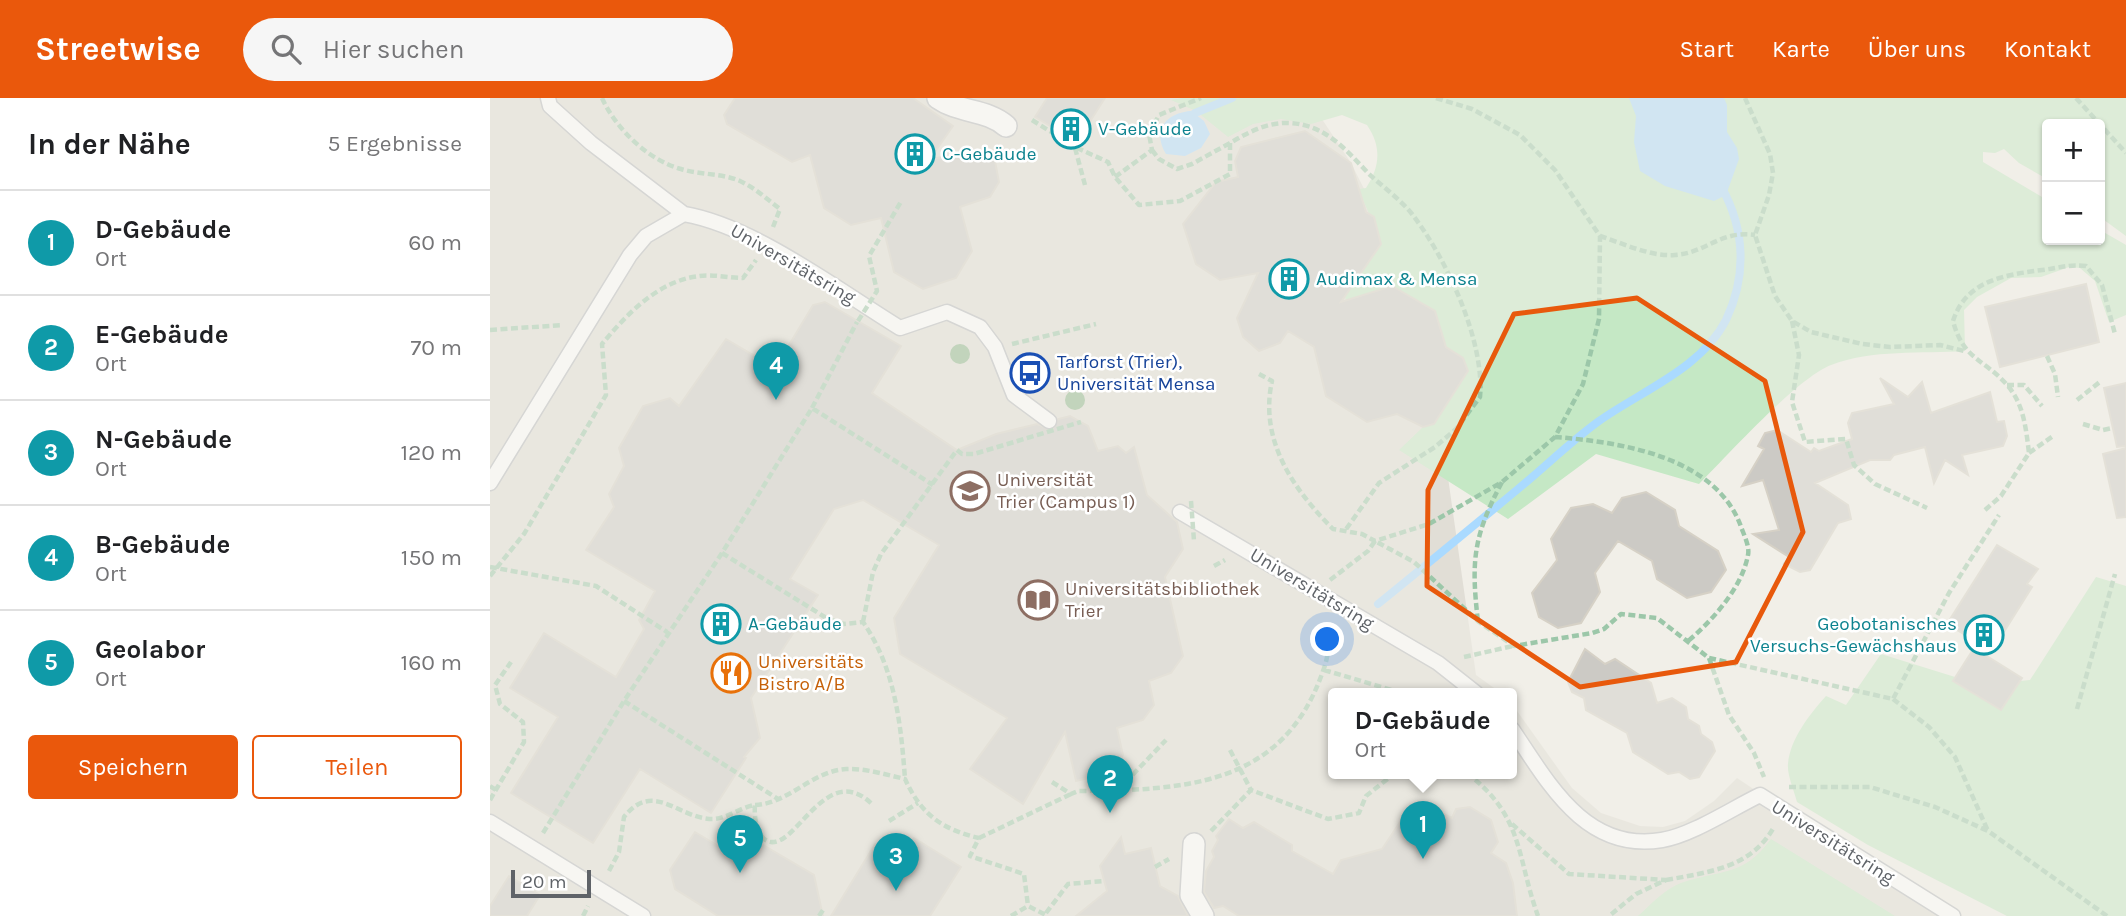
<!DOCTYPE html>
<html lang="de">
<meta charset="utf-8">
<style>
:root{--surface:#fff;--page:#f6f6f6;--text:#202124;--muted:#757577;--line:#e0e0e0;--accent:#ea580c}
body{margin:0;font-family:Karla,sans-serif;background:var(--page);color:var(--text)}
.controls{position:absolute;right:21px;top:21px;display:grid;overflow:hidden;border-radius:7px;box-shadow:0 2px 5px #0004}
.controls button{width:63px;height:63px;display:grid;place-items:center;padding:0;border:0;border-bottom:2px solid var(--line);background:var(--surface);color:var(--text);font:35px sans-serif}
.scale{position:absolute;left:21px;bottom:18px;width:80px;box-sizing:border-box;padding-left:7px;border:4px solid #5f6368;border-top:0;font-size:19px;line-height:24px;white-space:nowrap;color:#5f6368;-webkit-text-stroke:5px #fff;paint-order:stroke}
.you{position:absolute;left:838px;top:542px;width:24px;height:24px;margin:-18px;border:5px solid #fff;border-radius:50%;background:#1a73e8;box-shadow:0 0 0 10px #1a73e833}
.badge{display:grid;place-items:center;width:46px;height:46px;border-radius:50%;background:var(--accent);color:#fff;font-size:23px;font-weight:700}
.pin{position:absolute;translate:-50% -58px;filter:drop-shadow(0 2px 4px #0008)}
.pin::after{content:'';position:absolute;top:37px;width:24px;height:21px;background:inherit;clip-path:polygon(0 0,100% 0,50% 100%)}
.popup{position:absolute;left:838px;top:590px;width:189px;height:91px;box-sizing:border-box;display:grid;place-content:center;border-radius:7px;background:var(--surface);filter:drop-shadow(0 2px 5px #0005);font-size:23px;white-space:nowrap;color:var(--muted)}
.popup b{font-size:26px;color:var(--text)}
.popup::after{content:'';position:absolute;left:50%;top:100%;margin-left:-14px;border:14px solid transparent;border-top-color:var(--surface)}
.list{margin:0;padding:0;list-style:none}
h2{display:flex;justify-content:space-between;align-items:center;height:91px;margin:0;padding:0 28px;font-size:30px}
h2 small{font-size:23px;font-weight:400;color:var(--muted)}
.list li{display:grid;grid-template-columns:46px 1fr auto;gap:21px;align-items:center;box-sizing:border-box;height:105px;padding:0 28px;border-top:2px solid var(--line)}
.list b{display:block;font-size:26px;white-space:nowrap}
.list p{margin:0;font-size:23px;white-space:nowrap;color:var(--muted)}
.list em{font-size:23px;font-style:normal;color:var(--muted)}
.actions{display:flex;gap:14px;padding:21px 28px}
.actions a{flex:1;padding:16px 0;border:2px solid var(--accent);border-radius:7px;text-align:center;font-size:24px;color:var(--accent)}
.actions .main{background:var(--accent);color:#fff}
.icon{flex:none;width:38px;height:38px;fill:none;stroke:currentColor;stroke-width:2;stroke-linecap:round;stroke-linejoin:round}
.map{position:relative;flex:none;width:1636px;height:818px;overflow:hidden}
header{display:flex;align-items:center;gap:42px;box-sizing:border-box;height:98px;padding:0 35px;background:var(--accent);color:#fff}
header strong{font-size:33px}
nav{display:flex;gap:38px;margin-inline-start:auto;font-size:24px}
.search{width:490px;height:63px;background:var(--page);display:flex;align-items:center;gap:18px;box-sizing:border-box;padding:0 24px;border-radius:38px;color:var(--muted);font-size:26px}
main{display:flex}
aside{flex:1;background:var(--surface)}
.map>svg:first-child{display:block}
.education{fill:#e1ded6}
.green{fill:#c5e8c5}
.water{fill:#aadaff}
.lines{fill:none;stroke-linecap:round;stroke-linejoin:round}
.stream{stroke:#aadaff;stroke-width:8}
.building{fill:#cccac5;stroke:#d6d1c6;stroke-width:2}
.service-casing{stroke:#b5b8bc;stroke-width:17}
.pedestrian-casing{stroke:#b5b8bc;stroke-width:24}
.path{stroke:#9cc7a9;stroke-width:4.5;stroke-dasharray:7 3.5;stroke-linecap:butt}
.service{stroke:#fff;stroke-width:14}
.pedestrian{stroke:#fff;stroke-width:21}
.path-bridge{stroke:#9cc7a9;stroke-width:4.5;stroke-dasharray:7 3.5;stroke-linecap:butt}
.tree{fill:#89b387}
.marked{fill:none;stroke:#e8590c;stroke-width:5;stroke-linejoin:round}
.labels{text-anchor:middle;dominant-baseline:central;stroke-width:5;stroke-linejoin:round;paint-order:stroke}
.culture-label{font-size:19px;fill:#0d838f;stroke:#fff;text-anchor:start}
.street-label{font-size:19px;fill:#5f6368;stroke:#fff}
.transit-label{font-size:19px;fill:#164399;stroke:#fff;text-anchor:start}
.education-label{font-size:19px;fill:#785e54;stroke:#fff;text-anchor:start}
.food-label{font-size:19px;fill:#c56008;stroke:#fff;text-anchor:start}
</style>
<header>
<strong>Streetwise</strong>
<div class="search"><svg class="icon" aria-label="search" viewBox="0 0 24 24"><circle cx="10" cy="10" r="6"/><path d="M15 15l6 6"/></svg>Hier suchen</div>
<nav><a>Start</a><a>Karte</a><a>Über uns</a><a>Kontakt</a></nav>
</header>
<main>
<aside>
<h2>In der Nähe<small>5 Ergebnisse</small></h2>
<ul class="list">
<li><span class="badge" style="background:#0f9aa8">1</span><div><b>D-Gebäude</b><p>Ort</p></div><em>60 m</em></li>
<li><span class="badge" style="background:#0f9aa8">2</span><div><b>E-Gebäude</b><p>Ort</p></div><em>70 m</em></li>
<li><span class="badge" style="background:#0f9aa8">3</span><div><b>N-Gebäude</b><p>Ort</p></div><em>120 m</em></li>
<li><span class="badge" style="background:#0f9aa8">4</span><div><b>B-Gebäude</b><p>Ort</p></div><em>150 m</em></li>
<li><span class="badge" style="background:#0f9aa8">5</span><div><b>Geolabor</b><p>Ort</p></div><em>160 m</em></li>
</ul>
<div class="actions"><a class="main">Speichern</a><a>Teilen</a></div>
</aside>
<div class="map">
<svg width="1636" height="818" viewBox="0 0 1636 818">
<rect width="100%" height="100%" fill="#f1efe8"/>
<path class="education" d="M0,0H818L861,65L934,210L986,577L1011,595H844V675H1022V606L1082,690L1111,715L1150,728L1173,729L1195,723L1224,703L1247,680L1453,818H0Z"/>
<path class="green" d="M693,0H1636V138L1610,119V26H1557V81L1529,65L1514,51L1505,55L1493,54V64L1557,102V142H1610V132L1636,147V217L1619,224L1605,183L1590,170L1579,169L1551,179L1521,180L1487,199L1474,212L1475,253C1431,256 1382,251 1341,267C1307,280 1238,357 1209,386L1106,356L1018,421L909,352L933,329L944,326L978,273L973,260L956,249L945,213L902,188L856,202L851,186L860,167L881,161L891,146C885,125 876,112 869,91L876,90C890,69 892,49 877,27L852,17L821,26L791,21L763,26L738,39L706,13L681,2Z
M1606,479L1636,488V818H1517L1378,747L1307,704C1304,692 1297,677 1298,666C1300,641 1320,616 1336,598L1356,607L1391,556L1465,579L1467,585L1508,610L1513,609L1530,583L1540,582Z
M1281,741L1405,818H1148C1160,807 1176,790 1191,785C1232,771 1253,779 1281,741Z"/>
<path class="water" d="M1139,0H1234L1237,7V34L1247,50L1249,61L1236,97L1224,103L1175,88L1150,73L1144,44L1146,18Z
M701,13L714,23L720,36L711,50L695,58L676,56C662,33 675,15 701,13Z"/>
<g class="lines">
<path class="stream" d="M705,15L742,0
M888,506C935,468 981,430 1028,391C1055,369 1080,344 1109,323C1151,293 1211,271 1236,222C1257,178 1255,132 1232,90"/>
</g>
<path class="building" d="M245,0H423L463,28L440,61L488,53L505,63L509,84L500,99L470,109L482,153L466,180L433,191L404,174L391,120L361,127L334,110L320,57L302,64L237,26L234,17Z
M557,0H615L587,44L545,19Z
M815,33L861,65L876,114L884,119L891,146L851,204L902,188L945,213L956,249L973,260L978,273L944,326L933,329L907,316L877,324L836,298L824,249L798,233L790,245L769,253L753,239L747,220L768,175L730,182L706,166L693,126L726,84L748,79L745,63L751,49Z
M1596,186L1609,244L1510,269L1495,209Z
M335,204L411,248L382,295L467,352L506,336L547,326L562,332L568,321L580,318L598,328L608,353L628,348L636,355L644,349L657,397L687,424L693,451L675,479L693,558L681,575L659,583L664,607L653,622L627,630L633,657L610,692L606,678L586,683L575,634L533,706L480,671L517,620L410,556L404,520L449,447L373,402L344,411L300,481L328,497L261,600L270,640L254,659L256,660L221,715L150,671L103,745L21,695L68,619L20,590L54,535L126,579L154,531L149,522L165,493L96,452L124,409L119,396L134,368L129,350L153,308L180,300L189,308L236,241L285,270L323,207Z
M1390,280L1418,299L1432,284L1441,315L1500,294L1507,324L1514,323L1517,338L1513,348L1472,357L1478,377L1455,362L1444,385L1435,349L1404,357L1400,362H1380L1325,385L1358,407L1361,421L1348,425L1320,472L1310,474L1294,466L1299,459L1263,436L1289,432L1273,382L1252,388L1274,351L1268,348L1275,335L1287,332L1321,354L1324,350L1329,353L1362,341L1358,325L1362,315L1404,306Z
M1636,285V348L1627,349L1614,290Z
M1636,350V419L1627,420L1613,356Z
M1156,394L1185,412L1189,428L1228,453L1236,472L1221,494L1197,500L1167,481L1162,463L1128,443L1105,475L1110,494L1091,525L1068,530L1049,519L1042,495L1067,462L1061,441L1081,410L1103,406L1122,415L1132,400Z
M1507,447L1548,471L1537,486L1542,489L1502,553L1457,526Z
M1484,550L1532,580L1511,612L1463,583Z
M1095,551L1115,566L1125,561L1161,585L1167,605L1182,600L1196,609L1198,621L1209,628L1211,636L1222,644L1225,653L1209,679L1200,681L1189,674L1178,676L1143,654L1137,635L1096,612L1094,600L1082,594L1078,584Z
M931,705L962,720L966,711L980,709L1001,722L1008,744L1001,755L1016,765L1023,785L1027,818H749L733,808L724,810L714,794L716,773L724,759L722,753L728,742L726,738L739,721L753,730L764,724L802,747V753L843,776L851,762L892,751L920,709Z
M205,734L255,764L268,744L324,777L333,818H228L185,791L180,772Z
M631,739L635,756L661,750L670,788L688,798L698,818H586L617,793L610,768Z
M424,740L471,769L440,818H341L385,746L410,760Z
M19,778L50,797L37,818H0V808Z"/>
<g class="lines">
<g class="service-casing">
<path id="service" d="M58,0L60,8L101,45L194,116
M0,385L140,157L156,138L194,116C264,128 348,192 410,230L457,214L490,229L505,249L524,297L559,323
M690,414L948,565L986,595
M1022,631C1058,684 1095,755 1172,742C1202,737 1241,711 1270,697L1463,818
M0,724L153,818"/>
</g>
<g class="pedestrian-casing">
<path id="pedestrian" d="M448,0C469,15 497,11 516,28
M704,746L701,797L713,818"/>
</g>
<path class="path" d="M112,0C126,31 158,62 191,71C210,77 232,75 250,83C265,90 277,101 290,111L283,129
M946,0L982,11L1030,37L1065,72L1110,138L1109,221L1093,286L1065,339L1012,384
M1255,0L1280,56L1283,75L1279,97L1265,137L1285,198L1302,223L1321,234L1372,246L1400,249L1450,247L1474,253
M1586,0L1636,55
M542,22L585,49L618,64L625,79L649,107L690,103L740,76V45C759,34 777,24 800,25C836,27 856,52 879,76C893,89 910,101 922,116C956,160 995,243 990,299L966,331L945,349L889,385L854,434
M585,50L595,87
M662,52L669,61L687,71L702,66L740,45
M625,79L662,52L659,36L669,17L711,0
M1110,138C1132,145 1161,159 1185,157C1216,155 1230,132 1265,137
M1302,223L1309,257L1302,304L1315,344L1356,341L1364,367L1385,386L1437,410
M0,232L73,227
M522,246L606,226
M1557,258L1565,276L1568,299
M769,276L782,283C769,342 803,391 843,431L872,436L885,443L939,426L1012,384C983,439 981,463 988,524
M1517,287H1534L1552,308
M1587,302L1611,283
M322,310L367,224
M1593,326L1613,332L1622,330
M1065,339C1130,344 1223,358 1250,426C1253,435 1260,448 1258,457C1252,490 1222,523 1197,544
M1539,355L1563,338
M1495,412L1511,398L1539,355C1536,331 1534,307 1518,288C1495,261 1473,262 1463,223C1476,182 1515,177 1552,172C1569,170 1579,166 1596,168L1612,187L1625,236
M232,455L338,521L354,526L373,524C405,570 411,626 415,681
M724,468L735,462
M0,469L106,488L177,534
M0,478L34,436L116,297L112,246C137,216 168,183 209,178C223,176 240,180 253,180L266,162
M840,482L878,453L885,443L924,464L989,524L1024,548L1102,535L1114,531L1131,516L1167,520L1219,560L1403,601L1459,495L1509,417
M373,524L383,474L391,456L467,352
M974,559L1023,548
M1219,560L1239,617L1264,655L1274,679
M834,572L912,595
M1403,601L1439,629L1465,659L1498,733
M134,603L288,701
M1587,611L1625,476
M977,675C1034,719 1026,757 1048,818
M562,684L581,696L588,693C694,692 793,689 833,573C839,558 839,541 843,526
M0,688L6,692
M1299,689H1380L1445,709L1498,733L1617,818
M628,692L676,642
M0,702L34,644L33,624L10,606L5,587L21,564
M265,707C298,706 322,673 356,671C375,670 397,677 415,681C431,716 451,731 489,740L480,758L534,776L538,808
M399,723L428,705
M1022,726L1079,776L1176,782L1146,796L1119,818
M721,733L761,692L838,721L869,715L876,698L905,675
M53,735L134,603L232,455L322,310L443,387
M489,740L581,696
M665,769L679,761
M119,773L129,754L134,719C164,681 189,722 224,721C238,720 251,709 265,707C263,728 273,759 299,736C323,714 348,672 383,707
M1176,782C1219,774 1261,770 1284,729
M556,815L578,786L614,783
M93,818L98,808
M329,818L333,812
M521,818L538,808L556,817"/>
<use href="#service" class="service"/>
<use href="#pedestrian" class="pedestrian"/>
<path class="path-bridge" d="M368,223L387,193L379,158L412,102
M467,352L472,356H484L591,324
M701,403L704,443
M740,652L761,692"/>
</g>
<g class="tree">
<circle cx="470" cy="256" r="10"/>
<circle cx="585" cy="302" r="10"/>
</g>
<path d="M0 0H1636V818H0ZM1147,200L1275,283L1313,434L1246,564L1090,589L937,488L938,392L1024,216Z" fill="#f1efe8" fill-opacity=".55" fill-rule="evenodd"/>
<path class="marked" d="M1147,200L1275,283L1313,434L1246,564L1090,589L937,488L938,392L1024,216Z"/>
<defs>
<g id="building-ring" transform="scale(2.0125)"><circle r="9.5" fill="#fff" stroke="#0f9aa8" stroke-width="1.5"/><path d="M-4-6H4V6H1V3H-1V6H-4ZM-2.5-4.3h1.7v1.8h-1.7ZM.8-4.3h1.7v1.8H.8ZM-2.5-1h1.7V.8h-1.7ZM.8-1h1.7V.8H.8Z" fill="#0f9aa8"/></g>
<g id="bus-ring" transform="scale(2.0125)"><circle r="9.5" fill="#fff" stroke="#1a4fb4" stroke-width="1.5"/><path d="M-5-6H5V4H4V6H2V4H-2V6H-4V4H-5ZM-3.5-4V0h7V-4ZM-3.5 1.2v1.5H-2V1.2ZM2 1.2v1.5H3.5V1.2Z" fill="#1a4fb4"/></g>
<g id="university-ring" transform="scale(2.0125)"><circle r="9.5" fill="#fff" stroke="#8d6e63" stroke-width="1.5"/><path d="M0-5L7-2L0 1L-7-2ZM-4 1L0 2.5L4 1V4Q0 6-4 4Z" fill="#8d6e63"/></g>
<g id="library-ring" transform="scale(2.0125)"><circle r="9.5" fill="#fff" stroke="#8d6e63" stroke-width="1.5"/><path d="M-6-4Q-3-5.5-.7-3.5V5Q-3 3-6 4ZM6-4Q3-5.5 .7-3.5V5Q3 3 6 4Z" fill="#8d6e63"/></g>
<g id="restaurant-ring" transform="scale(2.0125)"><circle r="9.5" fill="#fff" stroke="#e8710a" stroke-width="1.5"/><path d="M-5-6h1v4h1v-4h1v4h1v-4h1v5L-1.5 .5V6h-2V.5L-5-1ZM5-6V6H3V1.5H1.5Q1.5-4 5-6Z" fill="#e8710a"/></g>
</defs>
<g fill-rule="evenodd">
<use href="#building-ring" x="581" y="31"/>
<use href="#building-ring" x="425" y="56"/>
<use href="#building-ring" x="799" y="181"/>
<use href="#bus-ring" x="540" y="275"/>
<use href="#university-ring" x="480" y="393"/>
<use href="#library-ring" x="548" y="502"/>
<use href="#building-ring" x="231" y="526"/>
<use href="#building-ring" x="1494" y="537"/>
<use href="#restaurant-ring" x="241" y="575"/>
</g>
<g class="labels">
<g class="culture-label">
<text x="608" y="31">V-Gebäude</text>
<text x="452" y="56">C-Gebäude</text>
<text x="826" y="181">Audimax &amp; Mensa</text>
<text x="258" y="526">A-Gebäude</text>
<text x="1467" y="526" text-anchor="end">Geobotanisches<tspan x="1467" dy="22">Versuchs-Gewächshaus</tspan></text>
</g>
<g class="street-label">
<text transform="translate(303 166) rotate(30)">Universitätsring</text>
<text transform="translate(822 491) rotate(31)">Universitätsring</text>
<text transform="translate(1343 744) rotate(32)">Universitätsring</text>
</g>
<g class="transit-label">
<text x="567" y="264">Tarforst (Trier),<tspan x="567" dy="22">Universität Mensa</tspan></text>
</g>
<g class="education-label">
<text x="507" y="382">Universität<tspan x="507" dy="22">Trier (Campus 1)</tspan></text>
<text x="575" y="491">Universitätsbibliothek<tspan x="575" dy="22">Trier</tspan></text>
</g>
<g class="food-label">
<text x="268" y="564">Universitäts<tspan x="268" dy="22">Bistro A/B</tspan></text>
</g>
</g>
</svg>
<div class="controls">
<button>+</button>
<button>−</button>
</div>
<div class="scale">20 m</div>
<div class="you"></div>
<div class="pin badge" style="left:933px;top:761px;background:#0f9aa8">1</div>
<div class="popup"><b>D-Gebäude</b>Ort</div>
<div class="pin badge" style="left:620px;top:715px;background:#0f9aa8">2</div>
<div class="pin badge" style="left:406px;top:793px;background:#0f9aa8">3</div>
<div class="pin badge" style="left:286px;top:302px;background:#0f9aa8">4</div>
<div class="pin badge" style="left:250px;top:775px;background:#0f9aa8">5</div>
</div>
</main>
